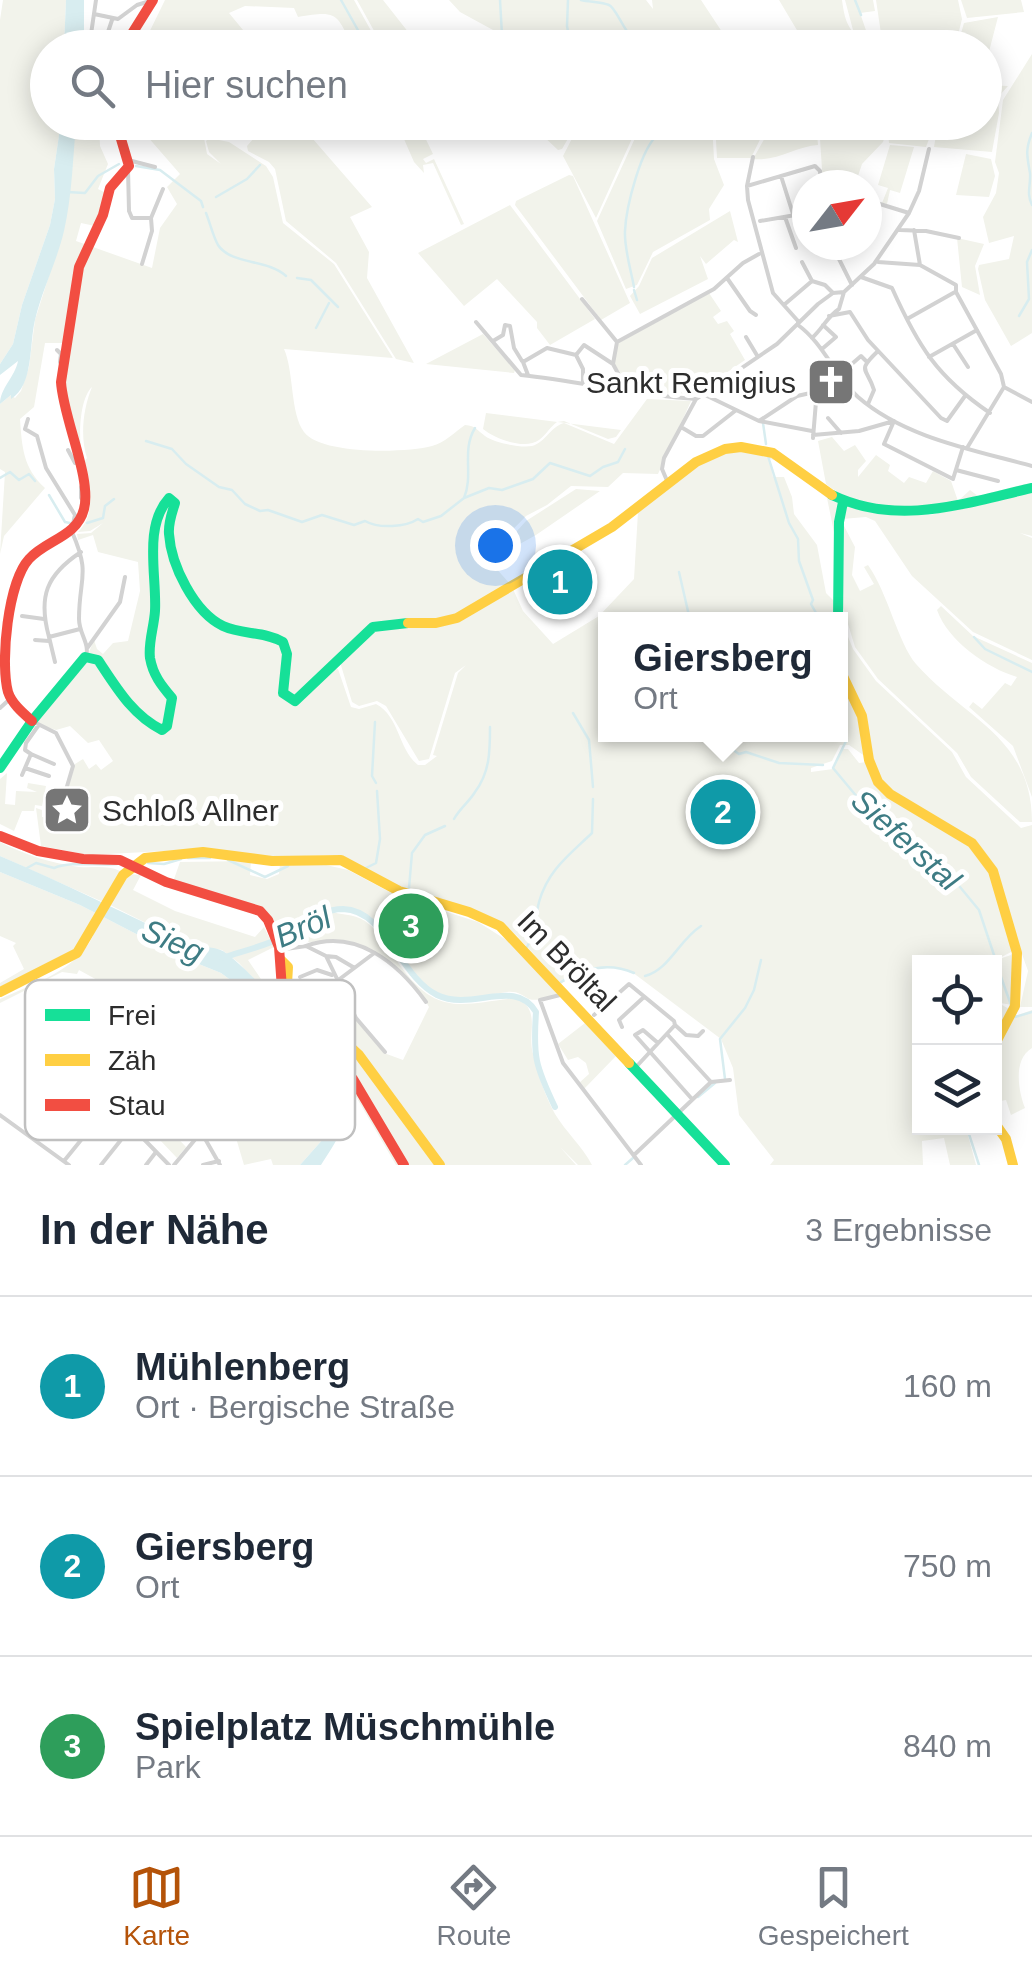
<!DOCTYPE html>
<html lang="de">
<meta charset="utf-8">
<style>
:root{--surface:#fff;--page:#f2f2f3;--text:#1f2937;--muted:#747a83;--line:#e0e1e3;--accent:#b45309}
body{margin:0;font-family:Arial,sans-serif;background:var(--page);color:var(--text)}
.controls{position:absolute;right:30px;bottom:30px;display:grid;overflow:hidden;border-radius:0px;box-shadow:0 5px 25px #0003}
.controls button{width:90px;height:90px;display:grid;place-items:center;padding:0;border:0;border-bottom:2px solid var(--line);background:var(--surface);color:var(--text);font:50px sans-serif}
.compass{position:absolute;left:792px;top:170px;width:90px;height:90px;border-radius:50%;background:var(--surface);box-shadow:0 5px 25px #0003;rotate:59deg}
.you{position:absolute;left:495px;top:545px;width:35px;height:35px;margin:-25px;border:8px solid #fff;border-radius:50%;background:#1a73e8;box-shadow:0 0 0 15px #1a73e833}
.badge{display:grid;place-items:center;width:65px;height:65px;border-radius:50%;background:var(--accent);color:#fff;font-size:32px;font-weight:700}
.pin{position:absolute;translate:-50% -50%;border:5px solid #fff;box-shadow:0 2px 10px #0006}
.popup{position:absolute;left:598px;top:612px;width:250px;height:130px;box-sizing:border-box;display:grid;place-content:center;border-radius:0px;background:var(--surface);filter:drop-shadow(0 2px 8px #0005);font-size:32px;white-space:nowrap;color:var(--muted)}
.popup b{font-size:38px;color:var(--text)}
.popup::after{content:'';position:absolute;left:50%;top:100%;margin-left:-20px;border:20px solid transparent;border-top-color:var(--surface)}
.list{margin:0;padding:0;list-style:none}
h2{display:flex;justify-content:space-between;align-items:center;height:130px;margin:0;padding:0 40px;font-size:42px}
h2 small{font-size:32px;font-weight:400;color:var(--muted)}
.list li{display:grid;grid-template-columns:65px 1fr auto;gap:30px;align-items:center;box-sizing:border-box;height:180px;padding:0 40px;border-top:2px solid var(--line)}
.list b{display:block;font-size:38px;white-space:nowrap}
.list p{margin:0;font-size:32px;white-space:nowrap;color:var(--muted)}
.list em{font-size:32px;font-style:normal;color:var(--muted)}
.icon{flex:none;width:55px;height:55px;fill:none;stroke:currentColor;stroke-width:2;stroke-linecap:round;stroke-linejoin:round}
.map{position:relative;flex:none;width:1032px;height:1165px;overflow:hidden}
.search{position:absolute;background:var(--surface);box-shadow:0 5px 25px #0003;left:30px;right:30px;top:30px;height:110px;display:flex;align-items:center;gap:25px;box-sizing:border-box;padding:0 35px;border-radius:55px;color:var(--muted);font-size:38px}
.sheet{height:670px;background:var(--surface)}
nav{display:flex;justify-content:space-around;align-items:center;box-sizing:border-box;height:140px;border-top:2px solid var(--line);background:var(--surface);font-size:28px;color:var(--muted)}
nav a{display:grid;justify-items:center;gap:5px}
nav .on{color:var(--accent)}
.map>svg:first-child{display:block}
.green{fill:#f2f3eb}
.water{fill:#d8edf0}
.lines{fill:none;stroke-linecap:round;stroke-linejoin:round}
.stream{stroke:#d8edf0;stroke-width:2.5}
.river{stroke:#d8edf0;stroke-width:6}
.street{stroke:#d2d2d2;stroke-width:4}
.fast{stroke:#16e098;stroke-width:10}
.slow{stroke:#ffcf43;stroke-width:10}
.jam{stroke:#f24e42;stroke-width:10}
.labels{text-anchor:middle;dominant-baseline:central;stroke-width:10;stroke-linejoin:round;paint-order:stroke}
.poi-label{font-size:30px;fill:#2d2d2d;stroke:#fff;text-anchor:end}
.street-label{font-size:30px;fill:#2d2d2d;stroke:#fff}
.water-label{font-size:32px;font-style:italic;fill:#3e7c84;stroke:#fff}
.key{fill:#fff;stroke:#c0c0c0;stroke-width:2.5}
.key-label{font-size:28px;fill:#2d2d2d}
</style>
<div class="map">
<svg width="1032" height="1165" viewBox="0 0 1032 1165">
<rect width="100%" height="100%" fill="#fff"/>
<path class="green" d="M3,0H66L64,47L48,48V122L61,123L54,169L55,199L50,225L22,305L13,344L0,364V20Z
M165,0H354L380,47H353C336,14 339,10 298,17L294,8L245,6L229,13L257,47H142Z
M357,0H383L420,47H383Z
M449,0H646L653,9L652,0H701L732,47H524L460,12Z
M779,0H842C845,23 849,34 871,44V47H807Z
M845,0H873L875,11L860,13L869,39L853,30Z
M876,0H958L962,19L955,47H883Z
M961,0H1021L1024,12L967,18Z
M998,17L985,67L984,48L957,47L964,23Z
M1032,54V333L1011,346L985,300L978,269L979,265L1009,259L1014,236L989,243L983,217L996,193L999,173L995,162L1003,100Z
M985,85L1008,86L998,97L999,113L992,152L934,147L938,123L984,122Z
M76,123H99L100,146L108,164L98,189L106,193L95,226L81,223L76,241L152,268L160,228L177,204L167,187L180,174L147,136L137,137L133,123H227L228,139L204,138L207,154L221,164L209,152L206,141L209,138L229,142L266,166L273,177L283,223L334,264L393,358L284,349C294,371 290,414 304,432C321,455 406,453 432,446C444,443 455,432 465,425C476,426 477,430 485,436C495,443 520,448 532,446C546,442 550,427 564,423L614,444L647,399L691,401L658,474L623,473L608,487L571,486L547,505L526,516L486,557L510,584L446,621L386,622L372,625L332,666L338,669L351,707L359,709L376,704C400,717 398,749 418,765H425L437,756L433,755L458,673L466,665L455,673L429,759L419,761L386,706L377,701L359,706L352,702L340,662L369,632L379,626L448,624L512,587L523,611L553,644L599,616L634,579L638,512C681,476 732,424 790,464C805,474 819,488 834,499L840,506L838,573L837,547L827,498L780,461L769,459L773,477H784L792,497L794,514L817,545L826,593L836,603V619L606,620V734H840L841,676L862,723L866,757L849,745H840L832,761L811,768V772L833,769L842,749H848L859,763L867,762C887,813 951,814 982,855C993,870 997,889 1002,906C1007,922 1014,936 1011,952L996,960L1011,955L1014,948L1012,1005L995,1002L994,962H920V1128H966L976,1165H950L944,1138L922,1141L923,1165H770L774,1160L739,1115L733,1068L721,1039L632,972C606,962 583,968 561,984L517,936L501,922L482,913L400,887L348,859L330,855L279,857L203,849L89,855L41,846L36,808L42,810V817L89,820L90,799L67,792L75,764L83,759L89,769L96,764L101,770L113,761L99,740L88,743L70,726L56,730L35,723L87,657L94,640L97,649L103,654L113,643L128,641L140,591L138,562L98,552L93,535L78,540L77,534L91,533L103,523L90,531L78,532C97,513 89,489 82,465L87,458C80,436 83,409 92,387C80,398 78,435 82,454L79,455L60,385L67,343H45L34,407L20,419C22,447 23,468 45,488L4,536L0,554L5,472L0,469V404L11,395L15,398L21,391L29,367L35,320L64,228Z
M267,123H299L372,207L350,217L369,252L367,278L414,363L396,359L336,263L286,221L275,169L269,162L248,151L247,146Z
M397,123H418L433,154L423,159L426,163L434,159L464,224L461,225L433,163L423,165L424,173L414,162Z
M536,123V122L577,123L562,149L558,150L541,134Z
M580,123H639L596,218L563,156Z
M642,123H712L714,159L724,185L709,209L710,220L653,252L637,285L626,289L597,221Z
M715,123L767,122L768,123L751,158H717Z
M787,123H816L818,145C797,146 776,162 753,159L771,127Z
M819,123H871L868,137L885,136L883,142L862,164L855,185H823Z
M887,123V122L935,123L926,147L889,143Z
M890,145L914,147L900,193L890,190L887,204L882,203L888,188L878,185Z
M966,154L991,159L995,176L989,197L956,195Z
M569,175L573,176L630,303L601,320L515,205L516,201Z
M510,205L595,319L550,345L537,328V322L497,279L464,306L418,253Z
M730,211L738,242L734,240L706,264L700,256L708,279L640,314L630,296L639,286L652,258Z
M957,238L984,244L975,266L980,295L962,287Z
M709,293L721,311L713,317L718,324L727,321L734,331L730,334L745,360L697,393L654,394L630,388L614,363L617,344Z
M483,334L515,370L514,373L426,364Z
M486,413L621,430L616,437L608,439L564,421L557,422C550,427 546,435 539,440C525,450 495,439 483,429Z
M832,437L844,451L855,445L866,461L858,470V477L876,455L890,465L888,471L904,483L909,477L926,483L933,471L951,481L958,501L970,490L978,496L1025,484L1032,483V486C966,502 885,531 826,484L818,441Z
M576,489L600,491L536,535L491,560L526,521Z
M1032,492V536L1020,533L1032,538V660L973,632L912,576L875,521L866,517L842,519L847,506L893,515H930Z
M843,524L855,547L852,575L860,591L874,584L864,567L868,565C888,593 898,643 916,664C963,718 1032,736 1032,822H1020L971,777L957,753L878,679L855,647L841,601Z
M941,606L973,636L1032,663V797L1013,746L969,707L973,702L982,709L1005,683L1011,686L1017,677C987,668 948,641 937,610Z
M842,607L841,632H846L853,649L876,681L952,752L966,777L1021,828L1032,825V1007H1020L1028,971L1021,951L1017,1006L1019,968L993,868L976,844L886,788L874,772L866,724L841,665Z
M7,773L5,804L15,805L16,791L37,792L27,788L28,783L46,786L42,806L35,805L34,811H22L14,831L0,824V779Z
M0,842C25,855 51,863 79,867C94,868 107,865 120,871L103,902L0,856Z
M251,861L250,875L267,879L279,874L280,864L326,865L348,870L397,896L478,922L511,943L560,995C551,996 538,1002 529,999C521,995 518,991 507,992C444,1002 434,1006 395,949L398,944C372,937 377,899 328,910C340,916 353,913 365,921C380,931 389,950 399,964C438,1019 463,1003 518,998C541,1012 527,1032 533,1054C538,1074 545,1096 555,1114C566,1132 582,1146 592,1165H578L560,1147L576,1165H396L355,1095L344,1091L310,1042L239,963L222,950L190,945L110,905L128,874L141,875L133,890L175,911L255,937L264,927L274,947L248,960L267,988L279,979L349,1050L355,1043L330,1009L344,999L384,1053L403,1060L429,1007C422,993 409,983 398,972C358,933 333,939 281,946L269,918L173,882L180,862Z
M0,872L80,905L179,956L221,973L244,990L323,1081L331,1101L333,1116L324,1138L300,1165H273L271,1159L244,1165L231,1121L223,1109L202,1124L196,1120L182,1133L152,1102L149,1108L186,1147L177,1158L140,1119L141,1112L189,1053L130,998L79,970L77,974L62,972L0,1003V999C33,984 77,970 93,936L88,934L79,947L0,987V983L24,969L13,946L16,943L0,936Z
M1002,1005L1009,1009V1024L1015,1016L1032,1010V1048C1013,1059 1018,1090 1025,1108L1011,1115L1006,1100L995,1102V1006Z
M585,1023L616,1056L584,1089L579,1083L589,1074L586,1063L578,1057L568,1060L558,1044Z"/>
<path class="water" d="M66,0H84V47H64Z
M61,122L76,123C73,158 72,196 64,231C57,261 42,290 35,320C29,344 34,385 11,399V395L0,404C0,388 15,377 18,361L0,375V364L13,344L22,305L50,225L55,199L54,169Z
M0,856C63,883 125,913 186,943C197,948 214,946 223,951C248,966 338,1067 345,1095C351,1122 335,1143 321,1165H300L324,1138L333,1116L331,1101L323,1081L244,990L221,973L179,956L80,905L0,872Z"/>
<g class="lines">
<path class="stream" d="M341,0L368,48
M500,0L502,35
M568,0L567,26L571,48
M581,0C589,2 602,2 609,5C615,7 623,28 630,35L628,38L636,48
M855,0L861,15
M1032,133C1025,150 1027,156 1030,173C1031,185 1026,193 1032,205
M136,166L160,170L201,201L203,207
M67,192L85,193L98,176L119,164
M216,197L247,179L260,165
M206,213C210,223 213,236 218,245C231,265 268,259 286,276
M297,278L311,280L338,307
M634,287C631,270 624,248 625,231C626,208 641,146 659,134
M634,290L637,300
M1019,316L1029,299L1027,262L1032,250
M316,328L329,303
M763,423L766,444
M146,441L172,449L186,464L219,487L232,490L245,504L260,511L268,510L302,522L322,515L354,525L365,521C379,529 406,527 418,519L423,522L441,516L464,498L489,488L502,490L533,479L550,463L590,476L603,467L618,462L625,449
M768,456L789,523L798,539L799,561L813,600L811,604L820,620
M0,478L10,472L19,480L29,474L35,481
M49,495L65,522L70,523
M464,498C474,474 461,451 475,428
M87,523L103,518L105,506L114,499
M679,572L690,620
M974,637L985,649L1032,672
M573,713L589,740L593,787
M375,722L372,776L376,783
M840,729L847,739L833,768L883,828L918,853L935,859L960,887L979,910L994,955
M710,734L739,754L746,752L779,763L823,765
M454,819C460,808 469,802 475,792C490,772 490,751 490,727
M188,858H210
M228,860L265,877L288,866
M148,863L164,864L181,859
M27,868L36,863L54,868C72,861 97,866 117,864
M366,868L376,863L380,839L377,791
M409,888L412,853L425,835L445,826
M527,947C536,931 535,918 539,902C548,870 569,855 592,833L593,799
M996,963L1011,1005
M645,976C669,970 679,940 701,926
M561,982C584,968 609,962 634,973
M1015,1017L1032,1012
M994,1034L1004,1019
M725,1079L720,1039L745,1008L754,990L761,960
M698,1097L715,1083
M967,1128L979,1165
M625,1165L633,1158"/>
<path class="river" d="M222,958C243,951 268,945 288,935C307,925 320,909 343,909C386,910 399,976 437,995C472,1012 515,977 536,1012C533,1056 535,1065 555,1107"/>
<path class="street" d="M94,14L118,19L137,5L153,0
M108,32L112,20
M89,48L96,0
M753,157L747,186L748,200L773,293L798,321V325C823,343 835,376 858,397C905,438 974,450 1032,466
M128,160L155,167
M128,169L129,211L132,218H151L163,189
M781,176L793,214
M747,186L815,166L820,171L821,185
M867,200L909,213
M785,217L796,248
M760,221L807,213
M900,230L926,231L959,238
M914,230L920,265
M832,245L852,285
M838,257L841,245
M802,262L812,281
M878,262L920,265L956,285V292L1001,374L1004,387L967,448
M142,264L152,231L151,218
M861,277L892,288C918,346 937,377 990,413
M727,278L750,311L756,315
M582,299L617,342
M785,304L812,281L825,285L833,293
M829,316L850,312L868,340L941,418L947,421L965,396
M907,319L955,292
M476,322L521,375C580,381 637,396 696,399
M746,337L758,357
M812,338C823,328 827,317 839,309L844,292
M493,341L503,335L505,325L510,326L514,348L522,361
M953,344L968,367
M822,349L836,337L823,325
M57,350L61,354L60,362
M576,355L583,369V382
M929,357L977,330
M528,375L523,362L547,348L576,355L584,345L613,364
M838,376L861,356L867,362
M1004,387L1032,402
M627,390L613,364L617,342L714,289L743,263L759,254
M701,393L759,421L812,431
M868,404L874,390C867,367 856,372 878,351
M828,418L841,433
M28,419L25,429L37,436L46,468L75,515L73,524
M759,421L797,396L815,392
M894,421L884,444L953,479L963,447
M681,427L696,436H703L735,411
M813,435L859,431L894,421
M813,438L819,365L828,361
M68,450L75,463
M956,470L998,481
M668,483L662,469L664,458L696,399L777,344L818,304L833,293L844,292L874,264L909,213L919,191L929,149
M81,487V498
M72,532C91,575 79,577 79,619C79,634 90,643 86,657
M22,616L44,619
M80,629L49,637C38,597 46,575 81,552
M49,637L55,662
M35,640L49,641
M88,647L120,602L125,577
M0,708L11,698
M32,721L56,733L73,766L65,793
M31,754L54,764
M25,768L49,776
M22,775L31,754L25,750L26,743L38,726
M306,946C356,928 398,963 426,1002
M279,950L306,946L326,956L356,1018L385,1052
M326,956L336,957L353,967
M300,977L317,970L332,975
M337,981L373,954
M560,995L540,1000L563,1063L641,1165
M594,1015L629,984L674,1021L675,1025L636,1067
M675,1025L686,1035L698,1036L703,1031
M622,1027L619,1020L644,997
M667,1034L711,1082
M658,1043L643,1030L635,1035L692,1099
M0,1115L69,1165
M634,1155L711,1082L730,1080
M64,1161L107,1108L131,1126L169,1165
M101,1165L140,1116
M146,1165L156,1152
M174,1165L198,1136L204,1137L220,1165
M203,1165L219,1161"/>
<path class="fast" d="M832,495C898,527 965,503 1032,488
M838,620L839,522L843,502
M0,768L32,721L85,657L98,660C116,687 132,715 162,730L167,726L172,698C161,685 153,675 150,658C148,643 154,627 155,611C157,576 143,527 169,498L175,503C172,513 168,523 169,534C171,565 194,612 223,626C242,635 264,631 283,642L287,654L283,693L295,701L373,627L408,623
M629,1063L725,1165"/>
<path class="slow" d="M408,623H436L457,618L612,527L696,462L725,449L741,447L773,453L832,495
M840,670L862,716L869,760L878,782L890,794L972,843L993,871L1017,953L1015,1006L994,1046
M281,960L288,967L287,984L291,992L359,1055L440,1165
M0,992L77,953L123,875L145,858L203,852L272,861L341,860L399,891L469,912L500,926L629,1063
M994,1122L1006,1139L1013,1165"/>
<path class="jam" d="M123,48L153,0
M32,721C23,713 12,704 8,692C0,662 8,582 29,559C46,540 77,537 84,509C92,478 63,418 61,382L79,267L103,215L110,188L129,166L116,122
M0,836L38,851L83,859L120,860L166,882L260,911L268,920L279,947L282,989L353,1079L404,1165"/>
</g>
<defs>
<g id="church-square" transform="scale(2.5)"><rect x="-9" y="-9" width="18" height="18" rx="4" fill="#767676" stroke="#fff"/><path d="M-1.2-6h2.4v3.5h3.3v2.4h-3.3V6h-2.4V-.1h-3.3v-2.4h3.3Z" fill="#fff"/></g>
<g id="sight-square" transform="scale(2.5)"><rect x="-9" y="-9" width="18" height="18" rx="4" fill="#767676" stroke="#fff"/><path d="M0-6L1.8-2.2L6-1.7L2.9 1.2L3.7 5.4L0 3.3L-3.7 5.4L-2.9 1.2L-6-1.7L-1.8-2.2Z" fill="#fff"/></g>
</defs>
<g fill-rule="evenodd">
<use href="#church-square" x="831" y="382"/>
<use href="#sight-square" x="67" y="810"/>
</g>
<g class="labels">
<g class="poi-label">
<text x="796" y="382">Sankt Remigius</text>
<text x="102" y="810" text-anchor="start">Schloß Allner</text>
</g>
<g class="street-label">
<text transform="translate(567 961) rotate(46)">Im Bröltal</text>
</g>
<g class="water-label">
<text transform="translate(906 840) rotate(42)">Sieferstal</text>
<text transform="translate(303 927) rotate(-23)">Bröl</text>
<text transform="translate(173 941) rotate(24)">Sieg</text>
</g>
</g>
<rect x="25" y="980" width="330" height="160" rx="15" class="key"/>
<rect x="45" y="1009" width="45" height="12" fill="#16e098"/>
<rect x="45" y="1054" width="45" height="12" fill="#ffcf43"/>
<rect x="45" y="1099" width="45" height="12" fill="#f24e42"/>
<g class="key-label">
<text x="108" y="1025">Frei</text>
<text x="108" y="1070">Zäh</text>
<text x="108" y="1115">Stau</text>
</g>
</svg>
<div class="controls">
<button><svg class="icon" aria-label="locate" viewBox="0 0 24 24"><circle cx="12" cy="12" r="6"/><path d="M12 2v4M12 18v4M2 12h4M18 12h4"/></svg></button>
<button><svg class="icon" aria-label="layers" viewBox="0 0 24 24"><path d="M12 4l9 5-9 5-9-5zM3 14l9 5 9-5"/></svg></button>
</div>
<svg class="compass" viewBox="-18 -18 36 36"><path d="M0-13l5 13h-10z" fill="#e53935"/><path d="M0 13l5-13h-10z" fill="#747a83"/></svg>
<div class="you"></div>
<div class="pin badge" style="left:560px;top:582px;background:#0f9aa8">1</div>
<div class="pin badge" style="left:723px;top:812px;background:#0f9aa8">2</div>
<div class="popup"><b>Giersberg</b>Ort</div>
<div class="pin badge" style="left:411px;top:926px;background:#2e9e5b">3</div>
<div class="search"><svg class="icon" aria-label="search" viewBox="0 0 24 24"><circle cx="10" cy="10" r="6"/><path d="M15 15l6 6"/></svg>Hier suchen</div>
</div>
<section class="sheet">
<h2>In der Nähe<small>3 Ergebnisse</small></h2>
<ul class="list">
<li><span class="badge" style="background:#0f9aa8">1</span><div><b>Mühlenberg</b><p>Ort · Bergische Straße</p></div><em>160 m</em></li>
<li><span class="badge" style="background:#0f9aa8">2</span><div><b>Giersberg</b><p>Ort</p></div><em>750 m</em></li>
<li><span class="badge" style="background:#2e9e5b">3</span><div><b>Spielplatz Müschmühle</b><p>Park</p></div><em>840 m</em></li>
</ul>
</section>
<nav>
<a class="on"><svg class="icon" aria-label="map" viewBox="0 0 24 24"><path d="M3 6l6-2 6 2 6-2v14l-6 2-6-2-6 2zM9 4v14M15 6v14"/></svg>Karte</a>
<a><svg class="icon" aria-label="directions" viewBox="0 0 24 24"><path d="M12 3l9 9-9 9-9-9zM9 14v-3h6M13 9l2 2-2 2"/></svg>Route</a>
<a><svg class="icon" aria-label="saved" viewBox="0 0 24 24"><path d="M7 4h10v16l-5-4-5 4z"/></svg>Gespeichert</a>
</nav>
